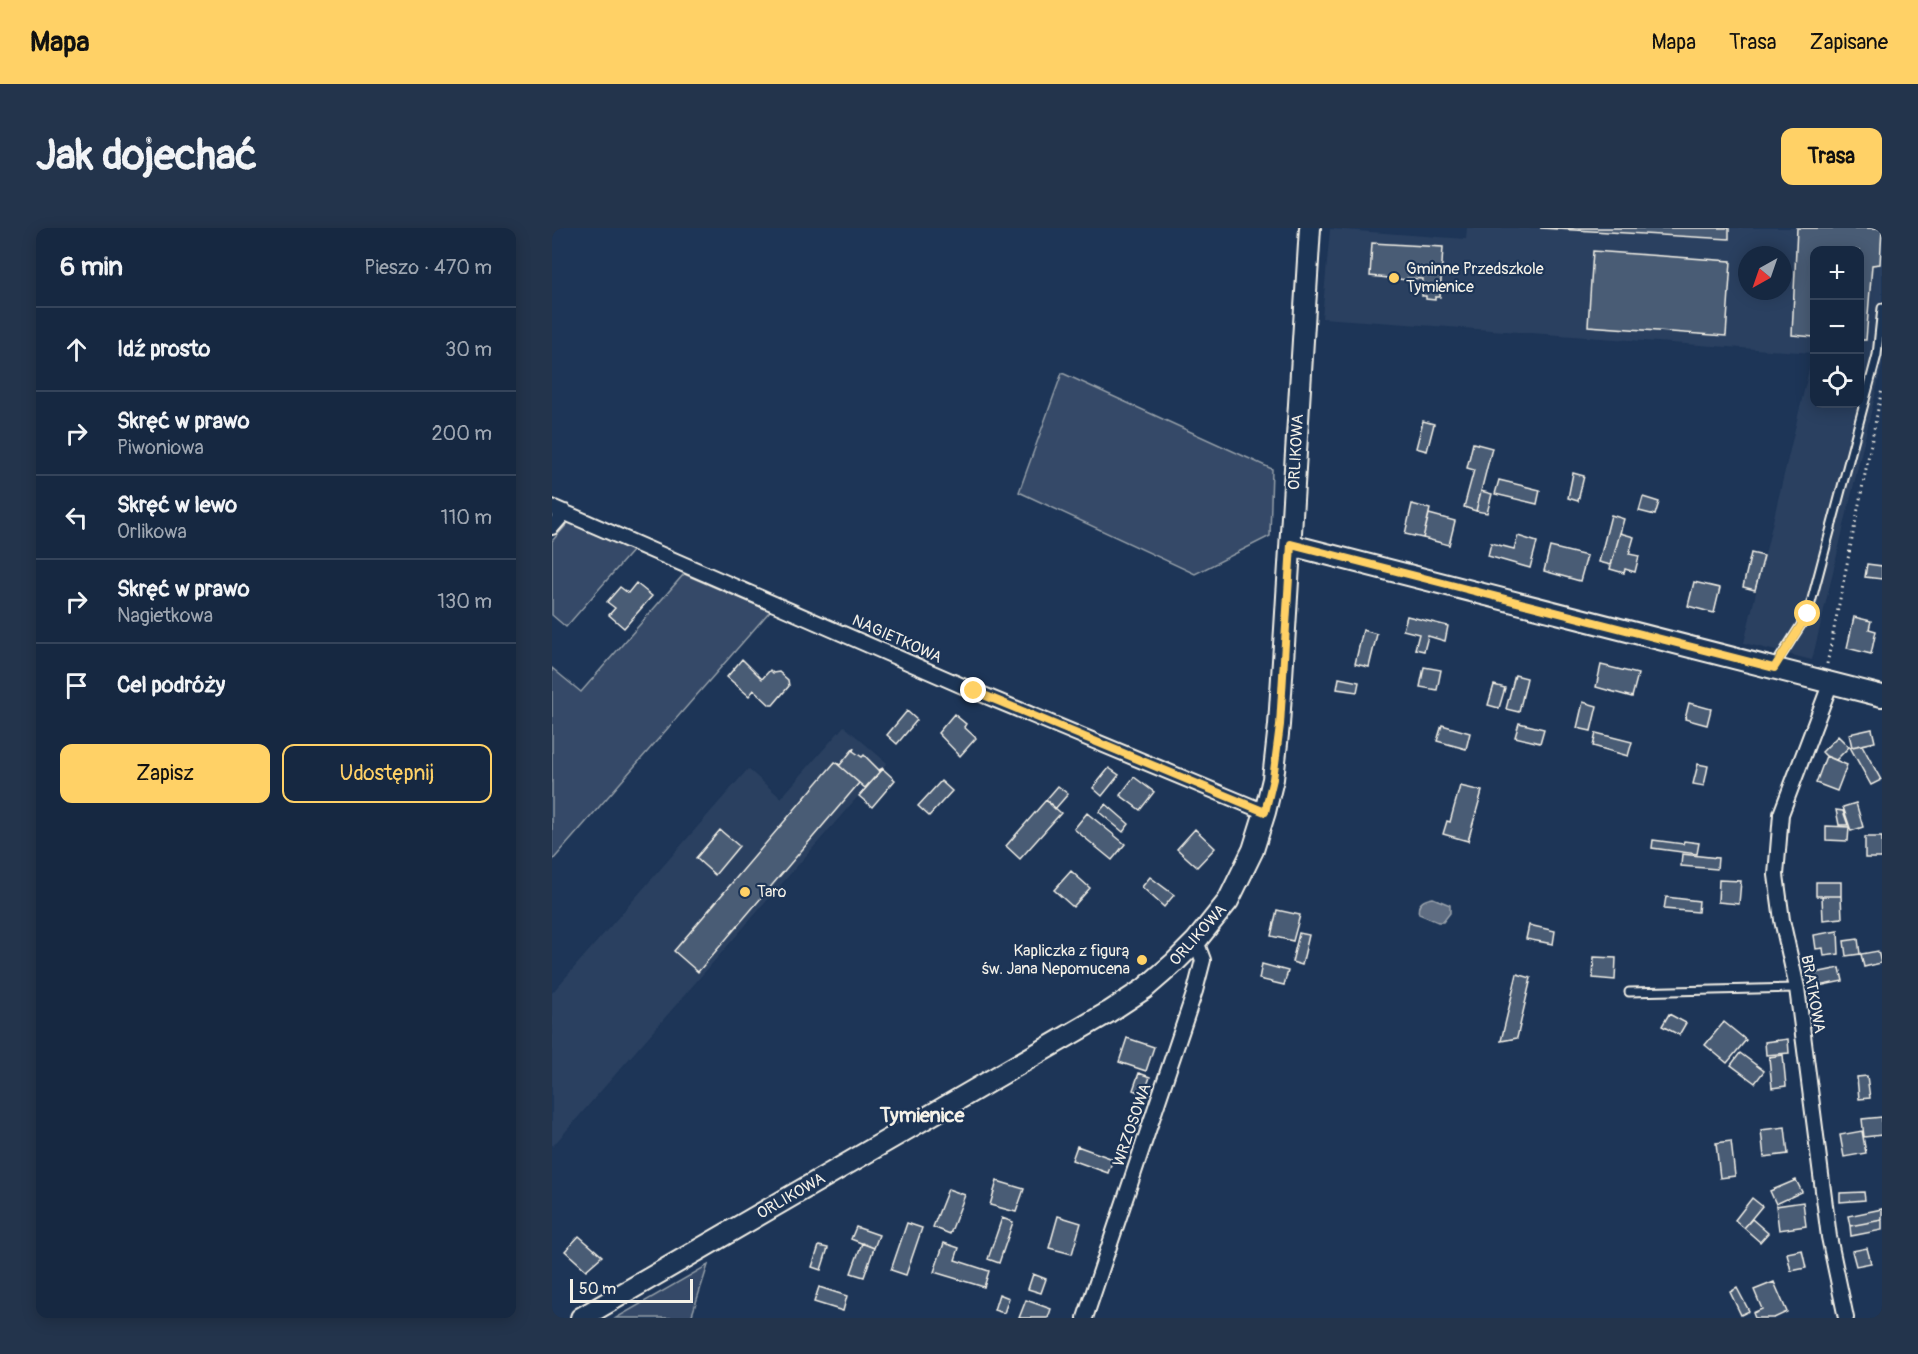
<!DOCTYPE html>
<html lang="pl">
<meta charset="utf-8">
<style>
:root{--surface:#162841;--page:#23344c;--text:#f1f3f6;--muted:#9ea6b1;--line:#35445a;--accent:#ffd166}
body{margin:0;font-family:Pangolin,sans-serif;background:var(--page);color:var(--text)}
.controls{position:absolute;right:18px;top:18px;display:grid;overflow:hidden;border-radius:12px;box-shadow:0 3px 15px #0003}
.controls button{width:54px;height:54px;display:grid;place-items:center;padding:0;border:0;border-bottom:2px solid var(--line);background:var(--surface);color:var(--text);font:30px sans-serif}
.compass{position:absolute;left:1186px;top:18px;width:54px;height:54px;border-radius:50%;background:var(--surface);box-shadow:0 3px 15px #0003;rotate:220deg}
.scale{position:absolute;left:18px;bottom:15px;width:123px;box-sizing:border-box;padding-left:6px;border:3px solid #f4f1e8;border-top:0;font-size:16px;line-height:21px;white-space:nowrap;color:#f4f1e8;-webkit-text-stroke:4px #1d3557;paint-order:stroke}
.stop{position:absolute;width:18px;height:18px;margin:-14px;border:4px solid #ffd166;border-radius:50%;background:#fff}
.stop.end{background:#ffd166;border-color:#fff;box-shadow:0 2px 6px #0008}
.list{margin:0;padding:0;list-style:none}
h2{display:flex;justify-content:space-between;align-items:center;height:78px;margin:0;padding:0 24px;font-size:26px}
h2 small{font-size:20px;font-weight:400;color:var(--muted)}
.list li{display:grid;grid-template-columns:39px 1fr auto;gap:18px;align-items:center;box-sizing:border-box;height:84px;padding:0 24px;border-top:2px solid var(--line)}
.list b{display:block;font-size:22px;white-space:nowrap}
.list p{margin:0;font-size:20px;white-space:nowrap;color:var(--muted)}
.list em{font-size:20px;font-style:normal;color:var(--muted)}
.actions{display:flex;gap:12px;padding:18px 24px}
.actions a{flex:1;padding:14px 0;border:2px solid var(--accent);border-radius:12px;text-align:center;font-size:21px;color:var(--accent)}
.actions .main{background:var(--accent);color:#111}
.icon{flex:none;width:33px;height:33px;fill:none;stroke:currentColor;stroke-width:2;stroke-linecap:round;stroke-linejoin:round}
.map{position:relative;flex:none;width:1330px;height:1090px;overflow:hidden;border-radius:12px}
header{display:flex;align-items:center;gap:36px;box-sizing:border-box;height:84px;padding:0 30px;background:var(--accent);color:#111}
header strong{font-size:28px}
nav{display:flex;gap:33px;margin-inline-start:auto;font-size:21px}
.intro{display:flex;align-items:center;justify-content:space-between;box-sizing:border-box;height:144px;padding:0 36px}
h1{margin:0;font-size:42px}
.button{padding:15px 27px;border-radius:12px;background:var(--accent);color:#111;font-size:21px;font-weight:700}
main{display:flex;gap:36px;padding:0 36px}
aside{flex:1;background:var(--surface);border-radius:12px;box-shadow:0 3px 15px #0003}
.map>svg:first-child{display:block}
.built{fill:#2a4060;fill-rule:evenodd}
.green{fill:#354a67;stroke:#949ea8;stroke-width:1.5}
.water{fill:#5e6d82;stroke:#9aa2ab;stroke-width:1.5}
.building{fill:#485b74;stroke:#f4f1e8;stroke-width:1.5}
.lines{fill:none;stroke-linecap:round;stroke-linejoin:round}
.lane-casing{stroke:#f4f1e8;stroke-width:11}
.street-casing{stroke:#f4f1e8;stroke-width:18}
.secondary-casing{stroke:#f4f1e8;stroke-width:24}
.path{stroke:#f4f1e8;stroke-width:3;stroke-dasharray:1.5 4.5;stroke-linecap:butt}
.lane{stroke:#1d3557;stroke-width:7}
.street{stroke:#1d3557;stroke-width:14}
.secondary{stroke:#1d3557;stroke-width:20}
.route{stroke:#ffd166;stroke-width:8}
.poi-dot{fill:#ffd166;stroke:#1d3557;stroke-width:2}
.labels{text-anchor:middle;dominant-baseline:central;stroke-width:4.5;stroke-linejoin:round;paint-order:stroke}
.poi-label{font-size:16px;fill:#f4f1e8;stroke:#1d3557;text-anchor:start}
.street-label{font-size:16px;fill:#f4f1e8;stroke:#1d3557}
.quarter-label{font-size:20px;font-weight:bold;fill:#f4f1e8;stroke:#1d3557}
</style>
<header>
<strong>Mapa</strong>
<nav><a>Mapa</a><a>Trasa</a><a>Zapisane</a></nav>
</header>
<div class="intro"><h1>Jak dojechać</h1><a class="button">Trasa</a></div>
<main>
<aside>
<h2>6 min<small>Pieszo · 470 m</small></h2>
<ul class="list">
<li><svg class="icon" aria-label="ahead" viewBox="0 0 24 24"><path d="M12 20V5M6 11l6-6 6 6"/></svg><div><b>Idź prosto</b></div><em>30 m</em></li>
<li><svg class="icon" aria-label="right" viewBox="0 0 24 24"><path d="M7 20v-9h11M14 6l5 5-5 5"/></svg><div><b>Skręć w prawo</b><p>Piwoniowa</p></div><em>200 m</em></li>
<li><svg class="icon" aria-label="left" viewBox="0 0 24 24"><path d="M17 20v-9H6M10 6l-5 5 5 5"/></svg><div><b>Skręć w lewo</b><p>Orlikowa</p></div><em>110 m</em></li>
<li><svg class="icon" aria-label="right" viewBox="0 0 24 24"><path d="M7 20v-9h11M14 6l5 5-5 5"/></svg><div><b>Skręć w prawo</b><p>Nagietkowa</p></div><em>130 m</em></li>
<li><svg class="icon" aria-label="arrive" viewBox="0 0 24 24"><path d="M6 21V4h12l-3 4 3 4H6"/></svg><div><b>Cel podróży</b></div></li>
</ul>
<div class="actions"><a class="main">Zapisz</a><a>Udostępnij</a></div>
</aside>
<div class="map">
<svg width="1330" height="1090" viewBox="0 0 1330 1090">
<rect width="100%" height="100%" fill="#1d3557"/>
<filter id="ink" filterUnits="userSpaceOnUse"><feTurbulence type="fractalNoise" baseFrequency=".0167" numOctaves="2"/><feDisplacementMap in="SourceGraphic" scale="12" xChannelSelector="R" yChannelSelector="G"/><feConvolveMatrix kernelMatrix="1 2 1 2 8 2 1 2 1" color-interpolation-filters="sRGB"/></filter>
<g filter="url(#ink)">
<path class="built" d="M915,0H1330V138L1260,432L1192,415L1261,125L770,90L778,1L914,11ZM1262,22H1308V176H1262ZM1195,27H1231V63H1195Z
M292,498L335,535L0,919V765L196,541L229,570Z"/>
<path class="green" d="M510,145L720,241L718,308L643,346L467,264Z
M18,293L81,322L14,399L0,387V313Z
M132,346L218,383L0,633V440L29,464Z
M156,1037L139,1090H64Z"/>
<path class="water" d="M881,670L898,677V685L891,694H886L867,686C864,676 872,671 881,670Z"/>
<path class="building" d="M988,0H1177V11Z
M1245,0H1330L1328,36L1320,37L1314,112H1308V22H1262V109L1240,107Z
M820,15L891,19L888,69H883V72L874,71V68H870L871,51L855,50V52L818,48Z
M1041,23L1179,33L1174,108L1036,98Z
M871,193L882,196L875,223L864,220Z
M921,215L940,220L924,283L912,279L922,242L915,240Z
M1021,245L1032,248L1026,273L1016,270Z
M947,252L988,262L985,276L943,266Z
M929,263L940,266L935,285L924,283Z
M1091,269L1107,274L1103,287L1087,283Z
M860,276L878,281L871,310L853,306Z
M877,286L903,293L897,317L871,310Z
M1059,287L1072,291L1059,337L1047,334Z
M1068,305L1082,309L1077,326L1087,328L1083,344L1073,341L1072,345L1058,341Z
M966,308L985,314L978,340L936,328L939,315L962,321Z
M998,319L1035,328L1028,353L992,343Z
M1199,325L1212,328L1203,362L1191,359Z
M1315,336L1330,338V351L1313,349Z
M1142,354L1168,360L1162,385L1136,378Z
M84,355L100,368L72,400L57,387L63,380L55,374L68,359L76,365Z
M855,388L896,398L893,413L876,408L872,423L863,421L867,406L851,402Z
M1302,389L1319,393L1317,401L1324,403L1319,426L1295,420Z
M811,402L825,406L817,439L803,436Z
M190,431L210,451L218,442L221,445L227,444L236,452L237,458L221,477H218L202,462L197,468L175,449Z
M1049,437L1086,446L1080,469L1044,459Z
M872,439L889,442L885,462L868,459Z
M963,447L975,450L967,484L954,481Z
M787,450L807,454L805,464L785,461Z
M942,457L953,460L947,480L936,477Z
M1031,474L1045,478L1039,503L1025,500Z
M1137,475L1159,481L1155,497L1133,491Z
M355,483L365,492L345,516L335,507Z
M402,486L414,496L412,499L424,510L408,528L386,505Z
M967,495L992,501L988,515L963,509Z
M890,497L918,505L914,521L885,513Z
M1320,501L1323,514L1300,519L1297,506Z
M1044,505L1080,514L1076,528L1041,518Z
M1286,508L1297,519L1284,532L1274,528L1270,524Z
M1310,517L1329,552L1319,557L1298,519Z
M302,520L301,523L310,529L312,527L327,542L331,540L313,560L283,534L288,537Z
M1274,528L1295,537L1285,563L1264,555Z
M283,534L307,555L146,744L122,723Z
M1146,536L1156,538L1152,558L1141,556Z
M557,540L567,547L550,568L541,560Z
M331,541L343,552L320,579L307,568Z
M582,549L602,564L588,582L568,567Z
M389,553L400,563L377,588L366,578Z
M506,558L516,566L503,581L494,572Z
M908,558L930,563L916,613L891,606L895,593L898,594Z
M494,572L509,585L468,631L454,618Z
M1304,575L1311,599L1299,603L1291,579Z
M554,576L577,596L571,604L547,584Z
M1284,582L1291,583L1296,597H1287Z
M535,585L573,616L560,632L522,601Z
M1274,598L1297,599L1296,613L1274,612Z
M643,601L663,620L645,639L625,621Z
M168,602L187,618L163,647L144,630Z
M1313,609H1330V630H1313Z
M1101,612L1131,616L1132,613L1147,615L1145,626L1100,620Z
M1130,626L1166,630L1165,641L1129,638Z
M519,643L538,660L521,679L502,662Z
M598,649L622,667L612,679L590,659Z
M1167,652L1189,653L1187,676L1166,674Z
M1264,654H1289V668H1264Z
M1270,668H1289L1290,690L1271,692Z
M1114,669L1147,673L1146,684L1112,681Z
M725,682L748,687L741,713L719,708Z
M977,697L1003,703L1001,716L974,711Z
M1286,703L1287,726L1272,728L1271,720L1264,721L1262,707Z
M747,705L757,707L750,737L740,734Z
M1306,711L1308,726L1294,728L1292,713Z
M1326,723L1329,735L1312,739L1309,726Z
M1042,729L1064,730L1063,752L1041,750Z
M710,736L736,743L732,757L707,751Z
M1288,740L1291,753L1261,759L1258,746Z
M965,746L979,750L965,810L949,813Z
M1117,786L1134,795L1127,807L1110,798Z
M1172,794L1194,812L1175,835L1153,817Z
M575,810L602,819L594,843L567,834Z
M1236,811L1237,825L1214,827L1213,814Z
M1188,825L1212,843L1203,855L1179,837Z
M1231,827L1234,858L1220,860L1217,829Z
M587,845L598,849L592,866L581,862Z
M1315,848L1318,870L1307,871L1305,849Z
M1330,889V907L1312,909L1310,891Z
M1233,899L1236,926L1212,929L1209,902Z
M1310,903L1314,925L1292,929L1288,907Z
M1179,913L1183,948L1168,950L1164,915Z
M525,918L561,931L556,945L520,932Z
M1244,952L1250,964L1224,976L1218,963Z
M445,953L472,961L464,984L438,977Z
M396,961L413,967L398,1006L381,999Z
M1312,964L1313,972L1288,974V965Z
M1200,970L1210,978L1192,1000L1183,992Z
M1251,974L1254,998L1227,1002L1224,978Z
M1330,981V992L1298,998L1296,988Z
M506,988L529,995L520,1026L497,1020Z
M450,990L461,994L447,1035L436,1031Z
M1200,991L1216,1005L1208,1014L1192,1000Z
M1330,992V1002L1299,1008L1298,998Z
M355,995L370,1000L354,1047L339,1042Z
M304,999L327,1007L322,1020L299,1011Z
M27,1008L50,1028L34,1042L13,1023Z
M310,1015L322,1020L312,1049L299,1045Z
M392,1015L407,1020L403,1032L437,1043L432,1059L382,1044Z
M267,1018L276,1020L269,1042L260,1039Z
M1315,1020L1319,1035L1304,1038L1300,1023Z
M1250,1022L1254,1040L1239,1043L1235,1025Z
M481,1046L494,1051L489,1065L476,1061Z
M1222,1054L1235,1084L1222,1090H1203L1201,1085L1210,1081L1202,1062Z
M267,1059L295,1068L291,1083L262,1074Z
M1185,1060L1197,1083L1189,1087L1178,1064Z
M447,1066L457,1070L452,1085L442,1082Z
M474,1072L499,1081L496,1090H467Z"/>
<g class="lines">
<g class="lane-casing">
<path id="lane" d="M1222,439L1256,386L1325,127L1330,80
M1077,764L1245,760"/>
</g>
<g class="street-casing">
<path id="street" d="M0,279L422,463L713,584
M0,299L13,284
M1279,454L1229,586L1224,647L1230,692L1245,760L1277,1009L1294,1090
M533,1090L643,763L651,732L644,713"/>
</g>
<g class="secondary-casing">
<path id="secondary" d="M739,317L1330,468
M29,1090L557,784L592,761L622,735L644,713L676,673L701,622L713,584L721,551L727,497L758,0"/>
</g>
<path class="path" d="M1275,436L1330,161"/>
<use href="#lane" class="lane"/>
<use href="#street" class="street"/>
<use href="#secondary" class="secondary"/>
</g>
</g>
<g class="lines" filter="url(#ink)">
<path class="route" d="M422,463L713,584L721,551L728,497L739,316L1222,440L1256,386"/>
</g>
<g class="poi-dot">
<circle cx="842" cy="50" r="6"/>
<circle cx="193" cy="664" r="6"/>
<circle cx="590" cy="732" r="6"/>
</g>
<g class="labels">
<g class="poi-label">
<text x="854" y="41">Gminne Przedszkole<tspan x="854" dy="18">Tymienice</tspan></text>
<text x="205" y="664">Taro</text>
<text x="578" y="723" text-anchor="end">Kapliczka z figurą<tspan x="578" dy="18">św. Jana Nepomucena</tspan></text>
</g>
<g class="street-label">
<text transform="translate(744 224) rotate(-87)">ORLIKOWA</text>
<text transform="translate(345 411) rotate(24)">NAGIETKOWA</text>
<text transform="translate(646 707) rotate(-48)">ORLIKOWA</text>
<text transform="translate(1261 766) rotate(80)">BRATKOWA</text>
<text transform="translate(580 897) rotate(-71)">WRZOSOWA</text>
<text transform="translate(239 968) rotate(-30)">ORLIKOWA</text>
</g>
<g class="quarter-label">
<text x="370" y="887">Tymienice</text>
</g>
</g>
</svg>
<div class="controls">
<button>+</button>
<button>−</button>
<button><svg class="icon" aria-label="locate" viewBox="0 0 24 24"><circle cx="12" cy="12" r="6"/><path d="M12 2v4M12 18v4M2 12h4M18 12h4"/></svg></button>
</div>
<svg class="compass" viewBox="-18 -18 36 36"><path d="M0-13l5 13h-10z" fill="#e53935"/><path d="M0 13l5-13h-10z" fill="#9ea6b1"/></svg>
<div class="scale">50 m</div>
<div class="stop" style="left:1256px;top:386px"></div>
<div class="stop end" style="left:422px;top:463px"></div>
</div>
</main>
